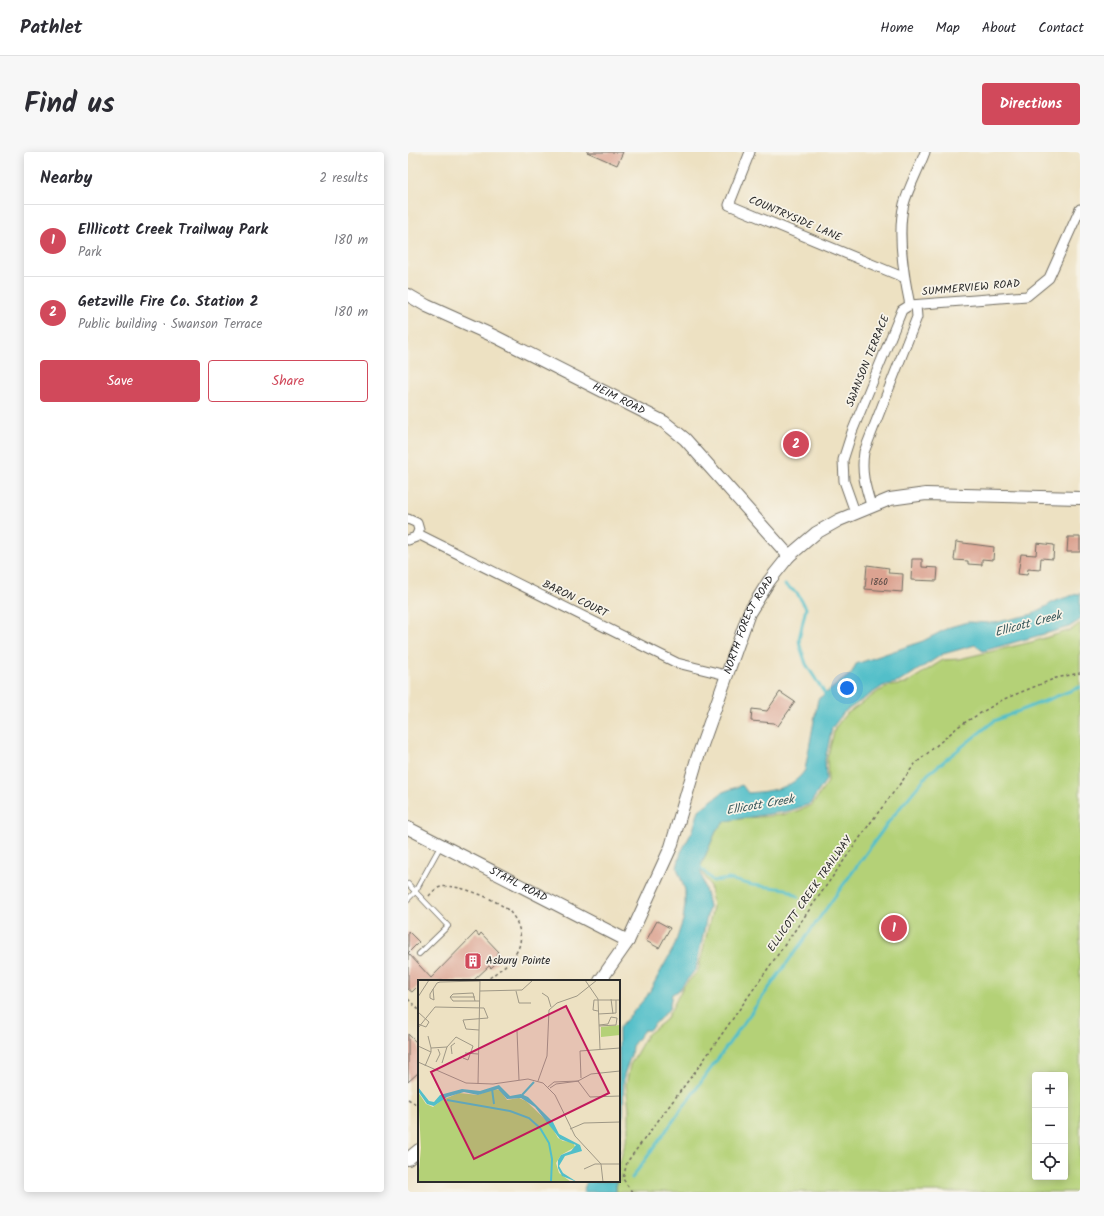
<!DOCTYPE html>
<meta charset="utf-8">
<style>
:root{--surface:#fff;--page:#f7f7f7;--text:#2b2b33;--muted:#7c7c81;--line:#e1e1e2;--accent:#d1495b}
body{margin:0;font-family:Kalam,sans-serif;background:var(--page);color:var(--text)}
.controls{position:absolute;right:12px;bottom:12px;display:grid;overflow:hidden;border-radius:4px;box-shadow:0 2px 10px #0003}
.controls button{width:36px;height:36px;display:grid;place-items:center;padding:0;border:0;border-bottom:1px solid var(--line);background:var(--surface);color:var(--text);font:20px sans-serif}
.you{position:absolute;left:439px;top:536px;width:14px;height:14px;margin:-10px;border:3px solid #fff;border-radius:50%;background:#1a73e8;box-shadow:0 0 0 6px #1a73e833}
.badge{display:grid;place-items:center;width:26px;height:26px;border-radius:50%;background:var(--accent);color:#fff;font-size:13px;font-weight:700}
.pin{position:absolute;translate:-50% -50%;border:2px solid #fff;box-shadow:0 1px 4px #0006}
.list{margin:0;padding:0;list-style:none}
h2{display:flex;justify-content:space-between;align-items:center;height:52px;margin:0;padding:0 16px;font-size:17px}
h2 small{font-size:13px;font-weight:400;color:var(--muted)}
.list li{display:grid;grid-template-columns:26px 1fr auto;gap:12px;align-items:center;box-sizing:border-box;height:72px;padding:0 16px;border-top:1px solid var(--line)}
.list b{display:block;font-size:15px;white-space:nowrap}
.list p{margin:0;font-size:13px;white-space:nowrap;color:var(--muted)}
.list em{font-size:13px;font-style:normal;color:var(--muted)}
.actions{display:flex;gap:8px;padding:12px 16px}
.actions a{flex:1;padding:9px 0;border:1px solid var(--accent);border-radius:4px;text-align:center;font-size:14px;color:var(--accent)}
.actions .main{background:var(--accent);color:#fff}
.icon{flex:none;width:22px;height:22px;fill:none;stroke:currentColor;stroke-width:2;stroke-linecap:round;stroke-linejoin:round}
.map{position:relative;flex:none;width:672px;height:1040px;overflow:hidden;border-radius:4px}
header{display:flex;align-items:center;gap:24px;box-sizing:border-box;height:56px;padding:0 20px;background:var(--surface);border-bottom:1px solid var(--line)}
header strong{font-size:19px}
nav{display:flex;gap:22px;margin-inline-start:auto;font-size:14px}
.intro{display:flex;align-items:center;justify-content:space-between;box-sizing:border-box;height:96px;padding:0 24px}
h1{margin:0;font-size:28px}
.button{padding:10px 18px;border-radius:4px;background:var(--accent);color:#fff;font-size:14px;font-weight:700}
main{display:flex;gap:24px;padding:0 24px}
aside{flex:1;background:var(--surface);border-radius:4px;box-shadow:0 2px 10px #0003}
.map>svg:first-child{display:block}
.green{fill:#b4d177;stroke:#707e51;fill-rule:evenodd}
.water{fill:#52bfc9;stroke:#3e757a}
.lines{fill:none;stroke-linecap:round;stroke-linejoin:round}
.stream{stroke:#52bfc9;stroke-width:3}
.building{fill:#dca391}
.service-casing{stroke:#6f6b60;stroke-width:6}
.minor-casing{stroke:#6f6b60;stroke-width:11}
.tertiary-casing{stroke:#6f6b60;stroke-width:14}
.path{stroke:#6f6b60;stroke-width:1.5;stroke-dasharray:3 3;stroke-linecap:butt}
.service{stroke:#fff;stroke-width:4.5}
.minor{stroke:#fff;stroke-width:9}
.tertiary{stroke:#fff;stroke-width:12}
.labels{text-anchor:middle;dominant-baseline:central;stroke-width:3.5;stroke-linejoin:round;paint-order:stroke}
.number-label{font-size:9px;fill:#574944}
.street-label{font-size:11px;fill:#2b2b2b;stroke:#f7f3e8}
.poi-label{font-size:11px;fill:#2b2b2b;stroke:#f7f3e8;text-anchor:start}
.water-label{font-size:12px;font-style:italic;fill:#37575a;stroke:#f7f3e8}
.inset-river{fill:none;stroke:#52bfc9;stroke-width:2}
.inset-road{fill:none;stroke:#9f9886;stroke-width:1}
.view{fill:#c2185b;fill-opacity:0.15;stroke:#c2185b;stroke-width:2}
.inset-edge{fill:none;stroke:#2b2b2b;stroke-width:2}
</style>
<header>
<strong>Pathlet</strong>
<nav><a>Home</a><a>Map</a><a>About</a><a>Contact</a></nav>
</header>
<div class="intro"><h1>Find us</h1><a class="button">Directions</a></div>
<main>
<aside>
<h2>Nearby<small>2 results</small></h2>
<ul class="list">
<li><span class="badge">1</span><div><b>Elllicott Creek Trailway Park</b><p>Park</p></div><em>180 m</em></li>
<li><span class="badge">2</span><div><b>Getzville Fire Co. Station 2</b><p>Public building · Swanson Terrace</p></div><em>180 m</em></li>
</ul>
<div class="actions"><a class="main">Save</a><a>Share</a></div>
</aside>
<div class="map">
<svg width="672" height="1040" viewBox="0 0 672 1040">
<rect width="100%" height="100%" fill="#f7f3e8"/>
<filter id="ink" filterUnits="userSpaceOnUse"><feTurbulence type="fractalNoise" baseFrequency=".025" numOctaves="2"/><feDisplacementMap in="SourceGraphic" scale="8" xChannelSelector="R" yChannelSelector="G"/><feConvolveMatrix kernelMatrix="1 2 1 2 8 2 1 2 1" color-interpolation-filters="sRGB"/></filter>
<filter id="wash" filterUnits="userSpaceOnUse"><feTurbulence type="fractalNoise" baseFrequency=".012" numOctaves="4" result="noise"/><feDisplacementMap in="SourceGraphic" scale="16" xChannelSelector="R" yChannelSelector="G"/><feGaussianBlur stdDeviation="0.9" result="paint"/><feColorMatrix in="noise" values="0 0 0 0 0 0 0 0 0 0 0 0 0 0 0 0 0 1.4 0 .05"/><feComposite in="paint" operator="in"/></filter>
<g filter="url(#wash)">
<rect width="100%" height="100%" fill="#ede1c2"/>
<path class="green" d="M672,471V1040H208V1029H211V1013L221,979V956L218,933L222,913L239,883L258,868L275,835L290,819L305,755L302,734L292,716L310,675L320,668L373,663L389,659L404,653L420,630L419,607L427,576L437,563L471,539L482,534L497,532L535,508L551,507L624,490L663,478ZM627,923H657V1025H627Z"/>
<path class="water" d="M672,441V468L661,475L575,499L567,493L535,502L491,530L475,534L436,560L424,576L417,608L418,628L402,652L380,659L318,669L309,677L292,716L301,754L288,817L270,839L264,842L261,857L241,878H236L224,894L223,903L216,923L215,962L211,1001V876L239,844L266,795L275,768L277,753V738L269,716L273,700L285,678L291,658L315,640L334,633L340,641C361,639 384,638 397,618L410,547L443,522L448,512L515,489L542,475L560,470L586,471L625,462L647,449Z
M179,1029H208V1040H175Z"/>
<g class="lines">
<path class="stream" d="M377,433L389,441L398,456L391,487L392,494L398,512L419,545
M291,714L305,729L321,727L344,733L378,737L391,745
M224,1026L482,668L520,622L586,569L672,535"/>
</g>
<g id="blocks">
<path class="building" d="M179,0H215L209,13Z
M660,385H672V400H659Z
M548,390L586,395L585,408L574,407V413L560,412V409L546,408Z
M629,391L646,393L645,407L633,406L632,418L620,417L619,423L610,422L613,402L628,403Z
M504,407H514V415L530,416L529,429L503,428Z
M459,413L481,416L480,421L495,422L494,440L457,437Z
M372,540L387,550L370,574L366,571L343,569L344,557L359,559Z
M249,769L262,776L251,796L238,789Z
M0,779L11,790L0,801Z
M68,780L71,784L73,781L91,800L89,802L93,806L83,816L81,814L65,829H11V833L4,840L0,837V801L23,826Z
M0,882L11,893V920L0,930Z"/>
</g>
</g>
<g filter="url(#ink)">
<use href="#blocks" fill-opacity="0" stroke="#6f6b60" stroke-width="1"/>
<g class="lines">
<g class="service-casing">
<path id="service" d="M0,732L40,774L11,802
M0,747L7,740L33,693"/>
</g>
<g class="minor-casing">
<path id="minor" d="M342,0L321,53L497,126
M502,153C496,125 489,80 496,52C501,34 511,17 517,0
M463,353C457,334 453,320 456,300L509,165L508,153
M447,360L436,329L435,308L444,280L494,158L502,153L619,144L641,126L672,57
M0,367L9,371L11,378L8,385L0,388
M10,382L269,511L318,523"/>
</g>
<g class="tertiary-casing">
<g id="tertiary">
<path id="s1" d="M0,143L19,154L88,185L256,270L277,287L381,404"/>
<path id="s2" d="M0,676L220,789"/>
<path id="s3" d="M192,829L220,789L263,695L289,607L341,461L361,429L381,404L408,381L431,368L482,347L518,342L672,346"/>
<path d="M0,1007L11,998"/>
</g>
</g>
<path class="path" d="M21,744C24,740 28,736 33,735C49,731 91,748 102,760C110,769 116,785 110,797C104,811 89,819 78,829
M0,847L11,858
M0,947L11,954
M224,1040L215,1027L219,1010L295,909L463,670L507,612L551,574L596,547L648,526L672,521"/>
<use href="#service" class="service"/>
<use href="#minor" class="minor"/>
<use href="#tertiary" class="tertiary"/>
</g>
</g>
<defs>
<g id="building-square" transform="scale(0.9)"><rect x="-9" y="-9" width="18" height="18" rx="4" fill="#d1495b" stroke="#f7f3e8"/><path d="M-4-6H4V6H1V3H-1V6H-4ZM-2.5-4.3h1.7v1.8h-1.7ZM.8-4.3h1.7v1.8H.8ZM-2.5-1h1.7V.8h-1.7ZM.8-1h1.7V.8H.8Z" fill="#fff"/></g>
</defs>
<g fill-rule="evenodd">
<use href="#building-square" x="65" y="809"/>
</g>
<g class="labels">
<g class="number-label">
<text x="471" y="430">1860</text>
</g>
<g class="street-label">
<text transform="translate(387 67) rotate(23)">COUNTRYSIDE LANE</text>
<text transform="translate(563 136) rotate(-5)">SUMMERVIEW ROAD</text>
<text transform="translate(460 209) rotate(-68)">SWANSON TERRACE</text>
<text stroke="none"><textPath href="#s1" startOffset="235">HEIM ROAD</textPath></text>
<text transform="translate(167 447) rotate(26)">BARON COURT</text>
<text stroke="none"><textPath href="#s3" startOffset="388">NORTH FOREST ROAD</textPath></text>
<text stroke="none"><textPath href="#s2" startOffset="124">STAHL ROAD</textPath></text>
<text transform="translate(402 742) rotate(-55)">ELLICOTT CREEK TRAILWAY</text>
</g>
<g class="poi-label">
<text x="78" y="809">Asbury Pointe</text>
</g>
<g class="water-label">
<text transform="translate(620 472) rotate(-15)">Ellicott Creek</text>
<text transform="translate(352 653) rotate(-10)">Ellicott Creek</text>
</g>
</g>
<g transform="translate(10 828)">
<rect width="202" height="202" fill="#ede1c2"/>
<path d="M202,45V55L183,57V47Z" fill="#b4d177"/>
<path d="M75,109L82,110L89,120L101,118L108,121L132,144L140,158L145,161L155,162L157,167L143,175L138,183L141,193L153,202H0L3,168L0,112L8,124L15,127L24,120L41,113L60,115Z" fill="#b4d177"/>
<path d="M81,105L92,116L103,114L110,117L135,142L141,154L162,165L164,171L147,176L141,186L145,193L159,202L144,196L140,188V180L143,175L153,171L158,165L142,159L117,127L103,118L89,119L80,109L60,115L46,112L29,117L16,126L9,124L0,111V107L11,121L16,122L22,115L44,109L62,111Z" fill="#52bfc9"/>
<path class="inset-river" d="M74,109L76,124M104,115L116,102M29,120L92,131L111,138L122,148L131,163L134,179L133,202"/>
<path class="inset-road" d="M167,0L180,19L182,69M15,9L16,20L12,18V14L19,3L22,2L62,1M62,11L104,10L115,0M98,11L101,23H113M124,13L130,17L133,27M0,17L11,0M32,17H57M193,19L195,34M57,21L55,13L35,14L32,17L35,21H62M180,31L175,30L176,20H202M0,32L11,42L8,47L0,44M180,34L198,33V20M181,45L190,44L193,37L199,38L198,45L181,46M0,48L17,27L66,28L70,38L45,40L48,49L61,50M99,51L101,100M10,56L13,68M0,66L13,72L7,86M13,72V68L29,67L38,57L55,66L50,80L45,78M47,73L60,74M34,74L33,66L37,63M0,82L48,103L75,104L110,99L125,103L137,115L157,156L183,184L185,202M18,82L22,74L20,69M24,83L29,67M163,98L162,71L202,68M120,101L129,76L131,30L139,23L159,16L179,0M160,101L172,117L202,116M60,104L62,0M130,107L136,102L160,101L173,94L202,91M132,108L138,104L161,101M152,149L166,143L202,142M166,189L177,184H202"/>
<path class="view" d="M148,26L191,113L56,179L13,92Z"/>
<rect width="202" height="202" class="inset-edge"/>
</g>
</svg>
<div class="controls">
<button>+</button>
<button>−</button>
<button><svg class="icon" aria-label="locate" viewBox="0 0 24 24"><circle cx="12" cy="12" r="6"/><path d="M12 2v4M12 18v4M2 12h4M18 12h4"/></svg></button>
</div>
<div class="you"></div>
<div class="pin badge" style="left:486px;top:776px">1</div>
<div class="pin badge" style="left:388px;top:292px">2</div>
</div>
</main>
